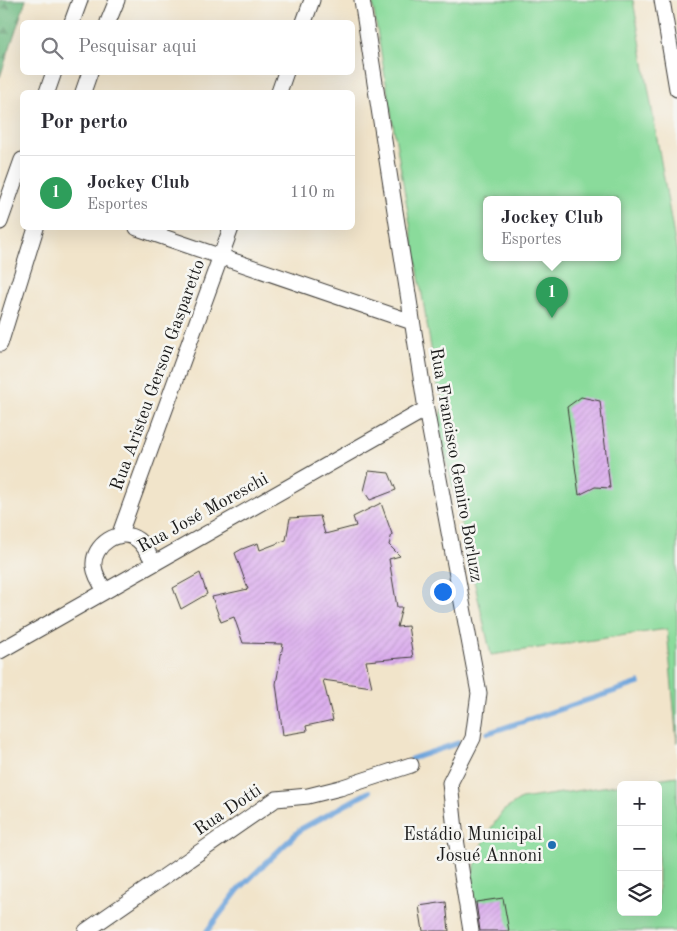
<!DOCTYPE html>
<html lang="pt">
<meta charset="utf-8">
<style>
:root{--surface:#fff;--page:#f7f7f7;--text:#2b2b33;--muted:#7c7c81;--line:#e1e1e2;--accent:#2563eb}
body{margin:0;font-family:"Old Standard TT",serif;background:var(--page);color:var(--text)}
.controls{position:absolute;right:15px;bottom:15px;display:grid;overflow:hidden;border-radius:8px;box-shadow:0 5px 20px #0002}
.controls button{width:45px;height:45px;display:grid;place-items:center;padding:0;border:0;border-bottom:1px solid var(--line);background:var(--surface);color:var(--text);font:25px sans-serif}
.you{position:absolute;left:442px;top:591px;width:18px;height:18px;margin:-12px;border:4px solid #fff;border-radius:50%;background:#1a73e8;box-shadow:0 0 0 8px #1a73e833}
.badge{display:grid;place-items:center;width:32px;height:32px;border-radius:50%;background:var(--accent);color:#fff;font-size:16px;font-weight:700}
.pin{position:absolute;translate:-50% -41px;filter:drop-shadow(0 1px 2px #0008)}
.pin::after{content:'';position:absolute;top:26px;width:18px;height:15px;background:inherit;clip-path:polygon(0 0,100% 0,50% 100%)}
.popup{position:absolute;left:483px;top:196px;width:138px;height:65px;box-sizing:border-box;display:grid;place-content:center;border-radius:8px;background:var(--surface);filter:drop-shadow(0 1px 4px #0005);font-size:16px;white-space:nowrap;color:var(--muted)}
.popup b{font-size:19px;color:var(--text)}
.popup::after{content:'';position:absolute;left:50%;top:100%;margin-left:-10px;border:10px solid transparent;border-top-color:var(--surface)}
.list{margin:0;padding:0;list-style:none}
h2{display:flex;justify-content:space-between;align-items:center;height:65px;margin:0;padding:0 20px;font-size:21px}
h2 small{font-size:16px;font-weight:400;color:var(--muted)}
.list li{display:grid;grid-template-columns:32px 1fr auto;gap:15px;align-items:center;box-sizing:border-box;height:75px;padding:0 20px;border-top:1px solid var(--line)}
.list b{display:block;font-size:19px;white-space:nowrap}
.list p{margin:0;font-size:16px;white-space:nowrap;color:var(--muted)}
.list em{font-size:16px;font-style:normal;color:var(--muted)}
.icon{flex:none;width:28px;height:28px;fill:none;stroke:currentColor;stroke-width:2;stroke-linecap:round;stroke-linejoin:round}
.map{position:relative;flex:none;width:677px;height:931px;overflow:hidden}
.search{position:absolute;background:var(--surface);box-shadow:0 5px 20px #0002;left:20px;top:20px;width:335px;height:55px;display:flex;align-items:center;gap:12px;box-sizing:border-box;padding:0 18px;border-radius:8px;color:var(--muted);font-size:19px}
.panel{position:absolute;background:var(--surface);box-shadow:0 5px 20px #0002;left:20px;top:90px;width:335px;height:140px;border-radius:8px}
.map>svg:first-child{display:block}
.forest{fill:url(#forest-firs);stroke:#466c50}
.pitch{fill:#8adb9b;stroke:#537c5c;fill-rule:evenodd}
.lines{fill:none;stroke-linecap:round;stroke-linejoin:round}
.stream{stroke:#6ea4db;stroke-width:5.5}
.building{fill:url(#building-hatch)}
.street-casing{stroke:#3c3a36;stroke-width:17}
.street{stroke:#fff;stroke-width:15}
.poi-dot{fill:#1f6fb2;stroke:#f6f6f2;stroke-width:2}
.labels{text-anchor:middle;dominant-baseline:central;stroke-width:5;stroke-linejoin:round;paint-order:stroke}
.street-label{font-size:18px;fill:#1c1c1c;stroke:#f6f6f2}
.poi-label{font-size:18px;fill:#1c1c1c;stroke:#f6f6f2;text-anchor:end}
</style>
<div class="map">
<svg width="677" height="931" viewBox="0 0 677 931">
<defs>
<pattern id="forest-firs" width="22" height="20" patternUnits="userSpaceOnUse" patternTransform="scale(1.25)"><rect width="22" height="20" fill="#6fbb83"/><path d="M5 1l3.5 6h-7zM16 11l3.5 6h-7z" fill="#5a976a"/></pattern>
<pattern id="building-hatch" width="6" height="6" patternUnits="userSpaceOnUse" patternTransform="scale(1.25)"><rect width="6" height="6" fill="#dcaeee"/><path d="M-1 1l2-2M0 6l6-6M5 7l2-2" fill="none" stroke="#bc95cc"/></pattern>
</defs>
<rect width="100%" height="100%" fill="#f6f6f2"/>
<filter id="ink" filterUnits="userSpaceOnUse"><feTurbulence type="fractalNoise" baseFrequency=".02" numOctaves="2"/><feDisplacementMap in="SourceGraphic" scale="10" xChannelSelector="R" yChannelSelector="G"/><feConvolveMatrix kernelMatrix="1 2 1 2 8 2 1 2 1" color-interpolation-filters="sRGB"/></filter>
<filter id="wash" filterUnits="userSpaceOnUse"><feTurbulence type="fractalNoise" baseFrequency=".0096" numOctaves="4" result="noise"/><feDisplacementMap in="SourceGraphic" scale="20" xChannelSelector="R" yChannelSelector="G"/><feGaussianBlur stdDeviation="1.12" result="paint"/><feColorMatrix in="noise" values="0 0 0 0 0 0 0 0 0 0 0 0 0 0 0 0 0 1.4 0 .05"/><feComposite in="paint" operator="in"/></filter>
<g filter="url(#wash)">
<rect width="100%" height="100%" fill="#f1e4ca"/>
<path class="forest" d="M0,0H26L0,77Z"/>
<path class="pitch" d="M372,0H633L677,254V743L667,629L491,655L438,423L444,402L437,383ZM487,199H617V257H487Z
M677,776V931H478L474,902L472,875L478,856L487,834L503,811L521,799ZM621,785H658V912H621Z"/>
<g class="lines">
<path class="stream" d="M488,733L639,683
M411,759L458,743
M207,931L238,890L301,829L369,792"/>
</g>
<g id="blocks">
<path class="building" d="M581,397L600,401L610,488L595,487L579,495L567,407Z
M369,471L389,473L396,490L370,500L364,491Z
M381,503L392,534L389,545L400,556L389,559L397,607H402L397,627L408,626L413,657L366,661L372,687L323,680L333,720L306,726L307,731L283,735L276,684L283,644L243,643L234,617L221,622L212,597L248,589L235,553L242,549L258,543L260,550L286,540L290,518L320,516L325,534L356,526L353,517Z
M200,573L207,594L181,609L173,588Z
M503,898L509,931H480L476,902Z
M446,902L449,931H423L419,906Z"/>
</g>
</g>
<g filter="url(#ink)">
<use href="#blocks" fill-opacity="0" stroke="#3c3a36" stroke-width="1"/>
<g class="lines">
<g class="street-casing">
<path id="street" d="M362,0L426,409L479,693L473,738L450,783L456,839L471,931
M662,0L677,89
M72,22L80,0
M108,22L117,0
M304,22L312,0
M47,92L54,72
M83,92L90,72
M279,92L286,72
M0,222L22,160
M137,228L412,322
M0,344L36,228
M119,536L231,228
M105,590C100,583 95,575 94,566C92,545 120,526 138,540C145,546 149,555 154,562
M0,651L426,409
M86,931L276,799L308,796L340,788L411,765"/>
</g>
<use href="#street" class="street"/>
</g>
</g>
<circle class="poi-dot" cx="552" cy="845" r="5"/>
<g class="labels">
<g class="street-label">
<text transform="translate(158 375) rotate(-70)">Rua Aristeu Gerson Gasparetto</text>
<text transform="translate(456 465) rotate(80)">Rua Francisco Gemiro Borluzz</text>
<text transform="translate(203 513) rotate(-29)">Rua José Moreschi</text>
<text transform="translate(228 810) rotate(-34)">Rua Dotti</text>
</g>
<g class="poi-label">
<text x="542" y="835">Estádio Municipal<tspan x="542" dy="21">Josué Annoni</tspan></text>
</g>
</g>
</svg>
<div class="controls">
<button>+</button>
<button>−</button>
<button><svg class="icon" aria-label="layers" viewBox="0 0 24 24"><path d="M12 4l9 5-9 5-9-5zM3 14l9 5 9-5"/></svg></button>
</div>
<div class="you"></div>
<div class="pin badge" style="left:552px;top:318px;background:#2e9e5b">1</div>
<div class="popup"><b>Jockey Club</b>Esportes</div>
<div class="search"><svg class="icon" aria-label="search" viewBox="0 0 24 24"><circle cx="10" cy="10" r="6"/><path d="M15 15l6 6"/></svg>Pesquisar aqui</div>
<section class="panel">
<h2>Por perto<small></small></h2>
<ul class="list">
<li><span class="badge" style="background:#2e9e5b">1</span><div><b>Jockey Club</b><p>Esportes</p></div><em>110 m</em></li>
</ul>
</section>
</div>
